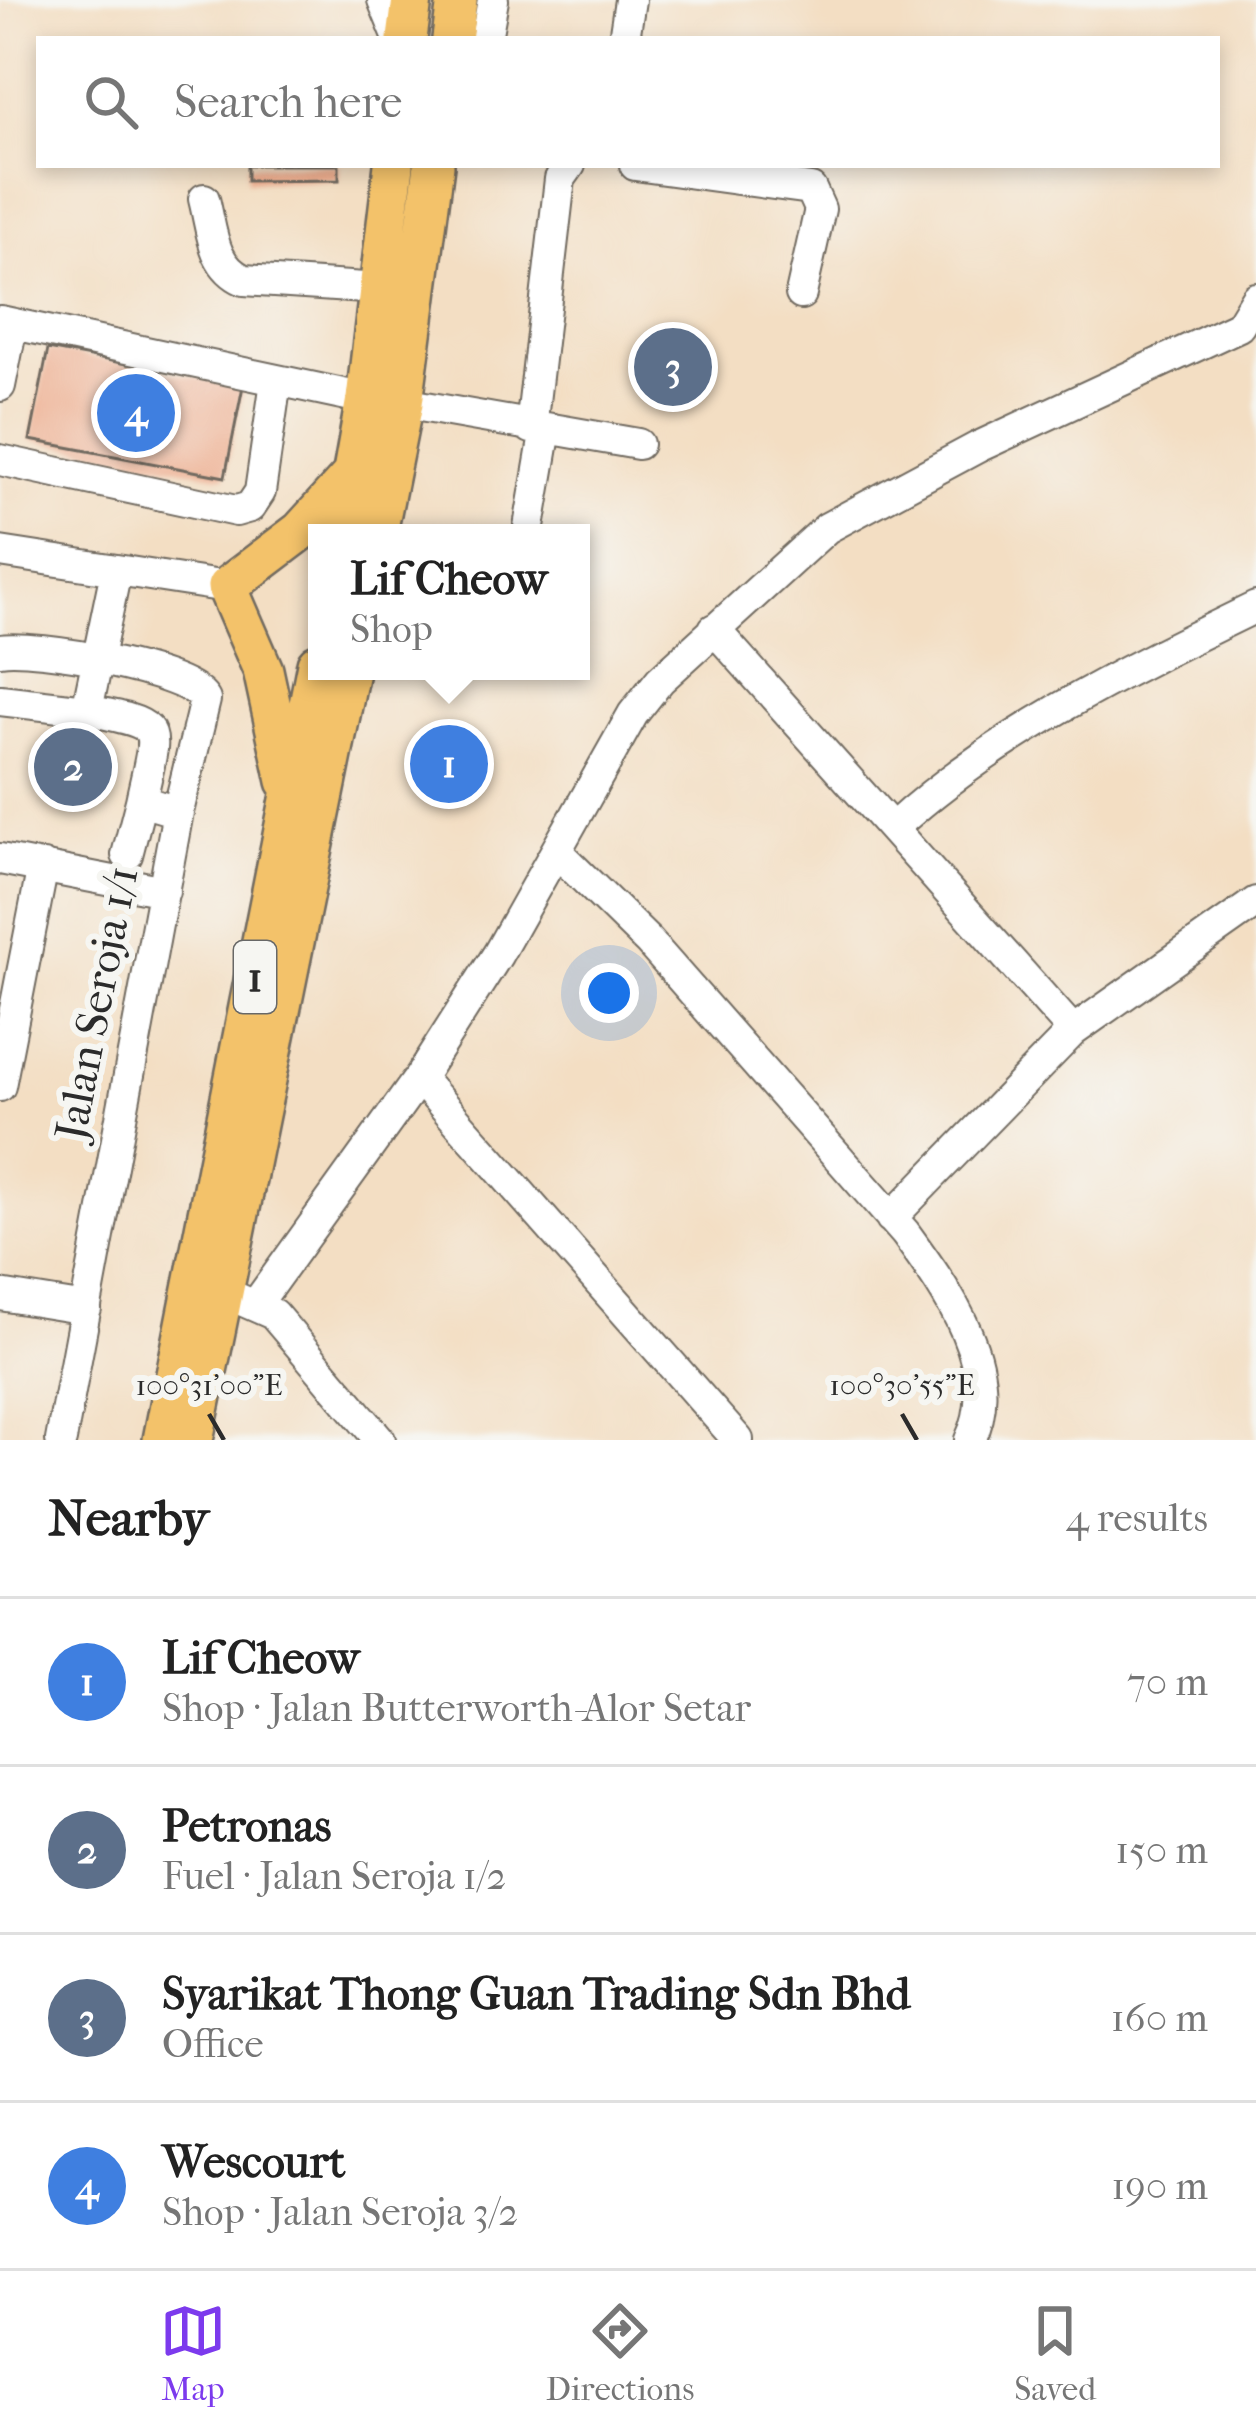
<!DOCTYPE html>
<meta charset="utf-8">
<style>
:root{--surface:#fff;--page:#f2f2f2;--text:#222;--muted:#767676;--line:#e0e0e0;--accent:#7c3aed}
body{margin:0;font-family:"IM FELL French Canon",serif;background:var(--page);color:var(--text)}
.you{position:absolute;left:609px;top:993px;width:42px;height:42px;margin:-30px;border:9px solid #fff;border-radius:50%;background:#1a73e8;box-shadow:0 0 0 18px #1a73e833}
.badge{display:grid;place-items:center;width:78px;height:78px;border-radius:50%;background:var(--accent);color:#fff;font-size:39px;font-weight:700}
.pin{position:absolute;translate:-50% -50%;border:6px solid #fff;box-shadow:0 3px 12px #0006}
.popup{position:absolute;left:308px;top:524px;width:282px;height:156px;box-sizing:border-box;display:grid;place-content:center;border-radius:0px;background:var(--surface);filter:drop-shadow(0 3px 9px #0005);font-size:39px;white-space:nowrap;color:var(--muted)}
.popup b{font-size:45px;color:var(--text)}
.popup::after{content:'';position:absolute;left:50%;top:100%;margin-left:-24px;border:24px solid transparent;border-top-color:var(--surface)}
.list{margin:0;padding:0;list-style:none}
h2{display:flex;justify-content:space-between;align-items:center;height:156px;margin:0;padding:0 48px;font-size:51px}
h2 small{font-size:39px;font-weight:400;color:var(--muted)}
.list li{display:grid;grid-template-columns:78px 1fr auto;gap:36px;align-items:center;box-sizing:border-box;height:168px;padding:0 48px;border-top:3px solid var(--line)}
.list b{display:block;font-size:45px;white-space:nowrap}
.list p{margin:0;font-size:39px;white-space:nowrap;color:var(--muted)}
.list em{font-size:39px;font-style:normal;color:var(--muted)}
.icon{flex:none;width:66px;height:66px;fill:none;stroke:currentColor;stroke-width:2;stroke-linecap:round;stroke-linejoin:round}
.map{position:relative;flex:none;width:1256px;height:1440px;overflow:hidden}
.search{position:absolute;background:var(--surface);box-shadow:0 6px 18px #0003;left:36px;right:36px;top:36px;height:132px;display:flex;align-items:center;gap:30px;box-sizing:border-box;padding:0 42px;border-radius:0px;color:var(--muted);font-size:45px}
.sheet{height:828px;background:var(--surface)}
nav{display:flex;justify-content:space-around;align-items:center;box-sizing:border-box;height:168px;border-top:3px solid var(--line);background:var(--surface);font-size:33px;color:var(--muted)}
nav a{display:grid;justify-items:center;gap:6px}
nav .on{color:var(--accent)}
.map>svg:first-child{display:block}
.building{fill:#eda988}
.lines{fill:none;stroke-linecap:round;stroke-linejoin:round}
.minor-casing{stroke:#716a60;stroke-width:34}
.major-casing{stroke:#716a60;stroke-width:44}
.minor{stroke:#fff;stroke-width:30}
.major{stroke:#f3c26a;stroke-width:39}
.ticks{fill:none;stroke:#2b2b2b;stroke-width:4.5}
.labels{text-anchor:middle;dominant-baseline:central;stroke-width:12;stroke-linejoin:round;paint-order:stroke}
.shield{fill:#f6f6f2;stroke:#686867;stroke-width:3}
.shield-label{font-size:42px;font-weight:bold;fill:#2b2b2b}
.street-label{font-size:45px;fill:#2b2b2b;stroke:#f6f6f2}
.ticks-label{font-size:30px;text-anchor:middle;fill:#2b2b2b;stroke:#f6f6f2;stroke-width:12;stroke-linejoin:round;paint-order:stroke}
</style>
<div class="map">
<svg width="1256" height="1440" viewBox="0 0 1256 1440">
<rect width="100%" height="100%" fill="#f6f6f2"/>
<filter id="ink" filterUnits="userSpaceOnUse"><feTurbulence type="fractalNoise" baseFrequency=".00833" numOctaves="2"/><feDisplacementMap in="SourceGraphic" scale="24" xChannelSelector="R" yChannelSelector="G"/><feConvolveMatrix kernelMatrix="1 2 1 2 8 2 1 2 1" color-interpolation-filters="sRGB"/></filter>
<filter id="wash" filterUnits="userSpaceOnUse"><feTurbulence type="fractalNoise" baseFrequency=".004" numOctaves="4" result="noise"/><feDisplacementMap in="SourceGraphic" scale="48" xChannelSelector="R" yChannelSelector="G"/><feGaussianBlur stdDeviation="2.7" result="paint"/><feColorMatrix in="noise" values="0 0 0 0 0 0 0 0 0 0 0 0 0 0 0 0 0 1.4 0 .05"/><feComposite in="paint" operator="in"/></filter>
<g filter="url(#wash)">
<rect width="100%" height="100%" fill="#f3dec3"/>
<g id="blocks">
<path class="building" d="M247,165H339V180L247,181Z
M48,349L243,386L225,477L30,440Z"/>
</g>
</g>
<g filter="url(#ink)">
<use href="#blocks" fill-opacity="0" stroke="#716a60" stroke-width="3"/>
<g class="lines">
<g class="minor-casing">
<path id="minor" d="M383,0L399,39
M486,39L493,0
M624,39L630,0
M635,165L811,189L820,209L801,294
M204,199C212,230 212,266 244,280L380,289
M0,321L366,399
M0,386L12,326
M403,403L638,444
M531,428L560,179L570,165
M0,460L236,511L250,507L260,492L276,381
M528,533L546,429
M0,552L227,587
M714,629L1073,1031
M0,650C33,644 192,671 205,700L178,812L61,1440
M0,700L87,710L116,571
M87,710C168,726 157,725 141,801L178,812
M893,828C997,732 1129,669 1256,607
M556,851L649,942L905,1233C945,1288 1005,1369 970,1440
M127,855L141,801
M0,859L164,891
M419,1078L738,1440
M0,1086L43,866
M891,1218L1073,1031L1256,902
M0,1295L86,1309
M239,1299L273,1314L380,1440
M257,1303L419,1078L498,954L633,714L660,680L827,528L978,447L1239,326L1256,298"/>
</g>
<g class="major-casing">
<path id="major" d="M407,39L412,0
M452,39L457,0
M342,533L366,399L394,165
M377,533L403,403L434,165
M287,781L263,670L227,587L301,531L352,475
M163,1440L317,664
M193,1440L349,671"/>
</g>
<use href="#minor" class="minor"/>
<use href="#major" class="major"/>
</g>
</g>
<path class="ticks" d="M209,1414L224,1440M902,1414L917,1440"/>
<g class="labels">
<rect class="shield" x="234" y="941" width="42" height="72" rx="9"/>
<g class="shield-label">
<text x="255" y="977">1</text>
</g>
<g class="street-label">
<text transform="translate(97 1003) rotate(-79)">Jalan Seroja 1/1</text>
</g>
</g>
<g class="ticks-label">
<text x="209" y="1395">100°31'00"E</text>
<text x="902" y="1395">100°30'55"E</text>
</g>
</svg>
<div class="you"></div>
<div class="pin badge" style="left:449px;top:764px;background:#3f7fe0">1</div>
<div class="popup"><b>Lif Cheow</b>Shop</div>
<div class="pin badge" style="left:73px;top:767px;background:#5c6f8a">2</div>
<div class="pin badge" style="left:673px;top:367px;background:#5c6f8a">3</div>
<div class="pin badge" style="left:136px;top:413px;background:#3f7fe0">4</div>
<div class="search"><svg class="icon" aria-label="search" viewBox="0 0 24 24"><circle cx="10" cy="10" r="6"/><path d="M15 15l6 6"/></svg>Search here</div>
</div>
<section class="sheet">
<h2>Nearby<small>4 results</small></h2>
<ul class="list">
<li><span class="badge" style="background:#3f7fe0">1</span><div><b>Lif Cheow</b><p>Shop · Jalan Butterworth-Alor Setar</p></div><em>70 m</em></li>
<li><span class="badge" style="background:#5c6f8a">2</span><div><b>Petronas</b><p>Fuel · Jalan Seroja 1/2</p></div><em>150 m</em></li>
<li><span class="badge" style="background:#5c6f8a">3</span><div><b>Syarikat Thong Guan Trading Sdn Bhd</b><p>Office</p></div><em>160 m</em></li>
<li><span class="badge" style="background:#3f7fe0">4</span><div><b>Wescourt</b><p>Shop · Jalan Seroja 3/2</p></div><em>190 m</em></li>
</ul>
</section>
<nav>
<a class="on"><svg class="icon" aria-label="map" viewBox="0 0 24 24"><path d="M3 6l6-2 6 2 6-2v14l-6 2-6-2-6 2zM9 4v14M15 6v14"/></svg>Map</a>
<a><svg class="icon" aria-label="directions" viewBox="0 0 24 24"><path d="M12 3l9 9-9 9-9-9zM9 14v-3h6M13 9l2 2-2 2"/></svg>Directions</a>
<a><svg class="icon" aria-label="saved" viewBox="0 0 24 24"><path d="M7 4h10v16l-5-4-5 4z"/></svg>Saved</a>
</nav>
